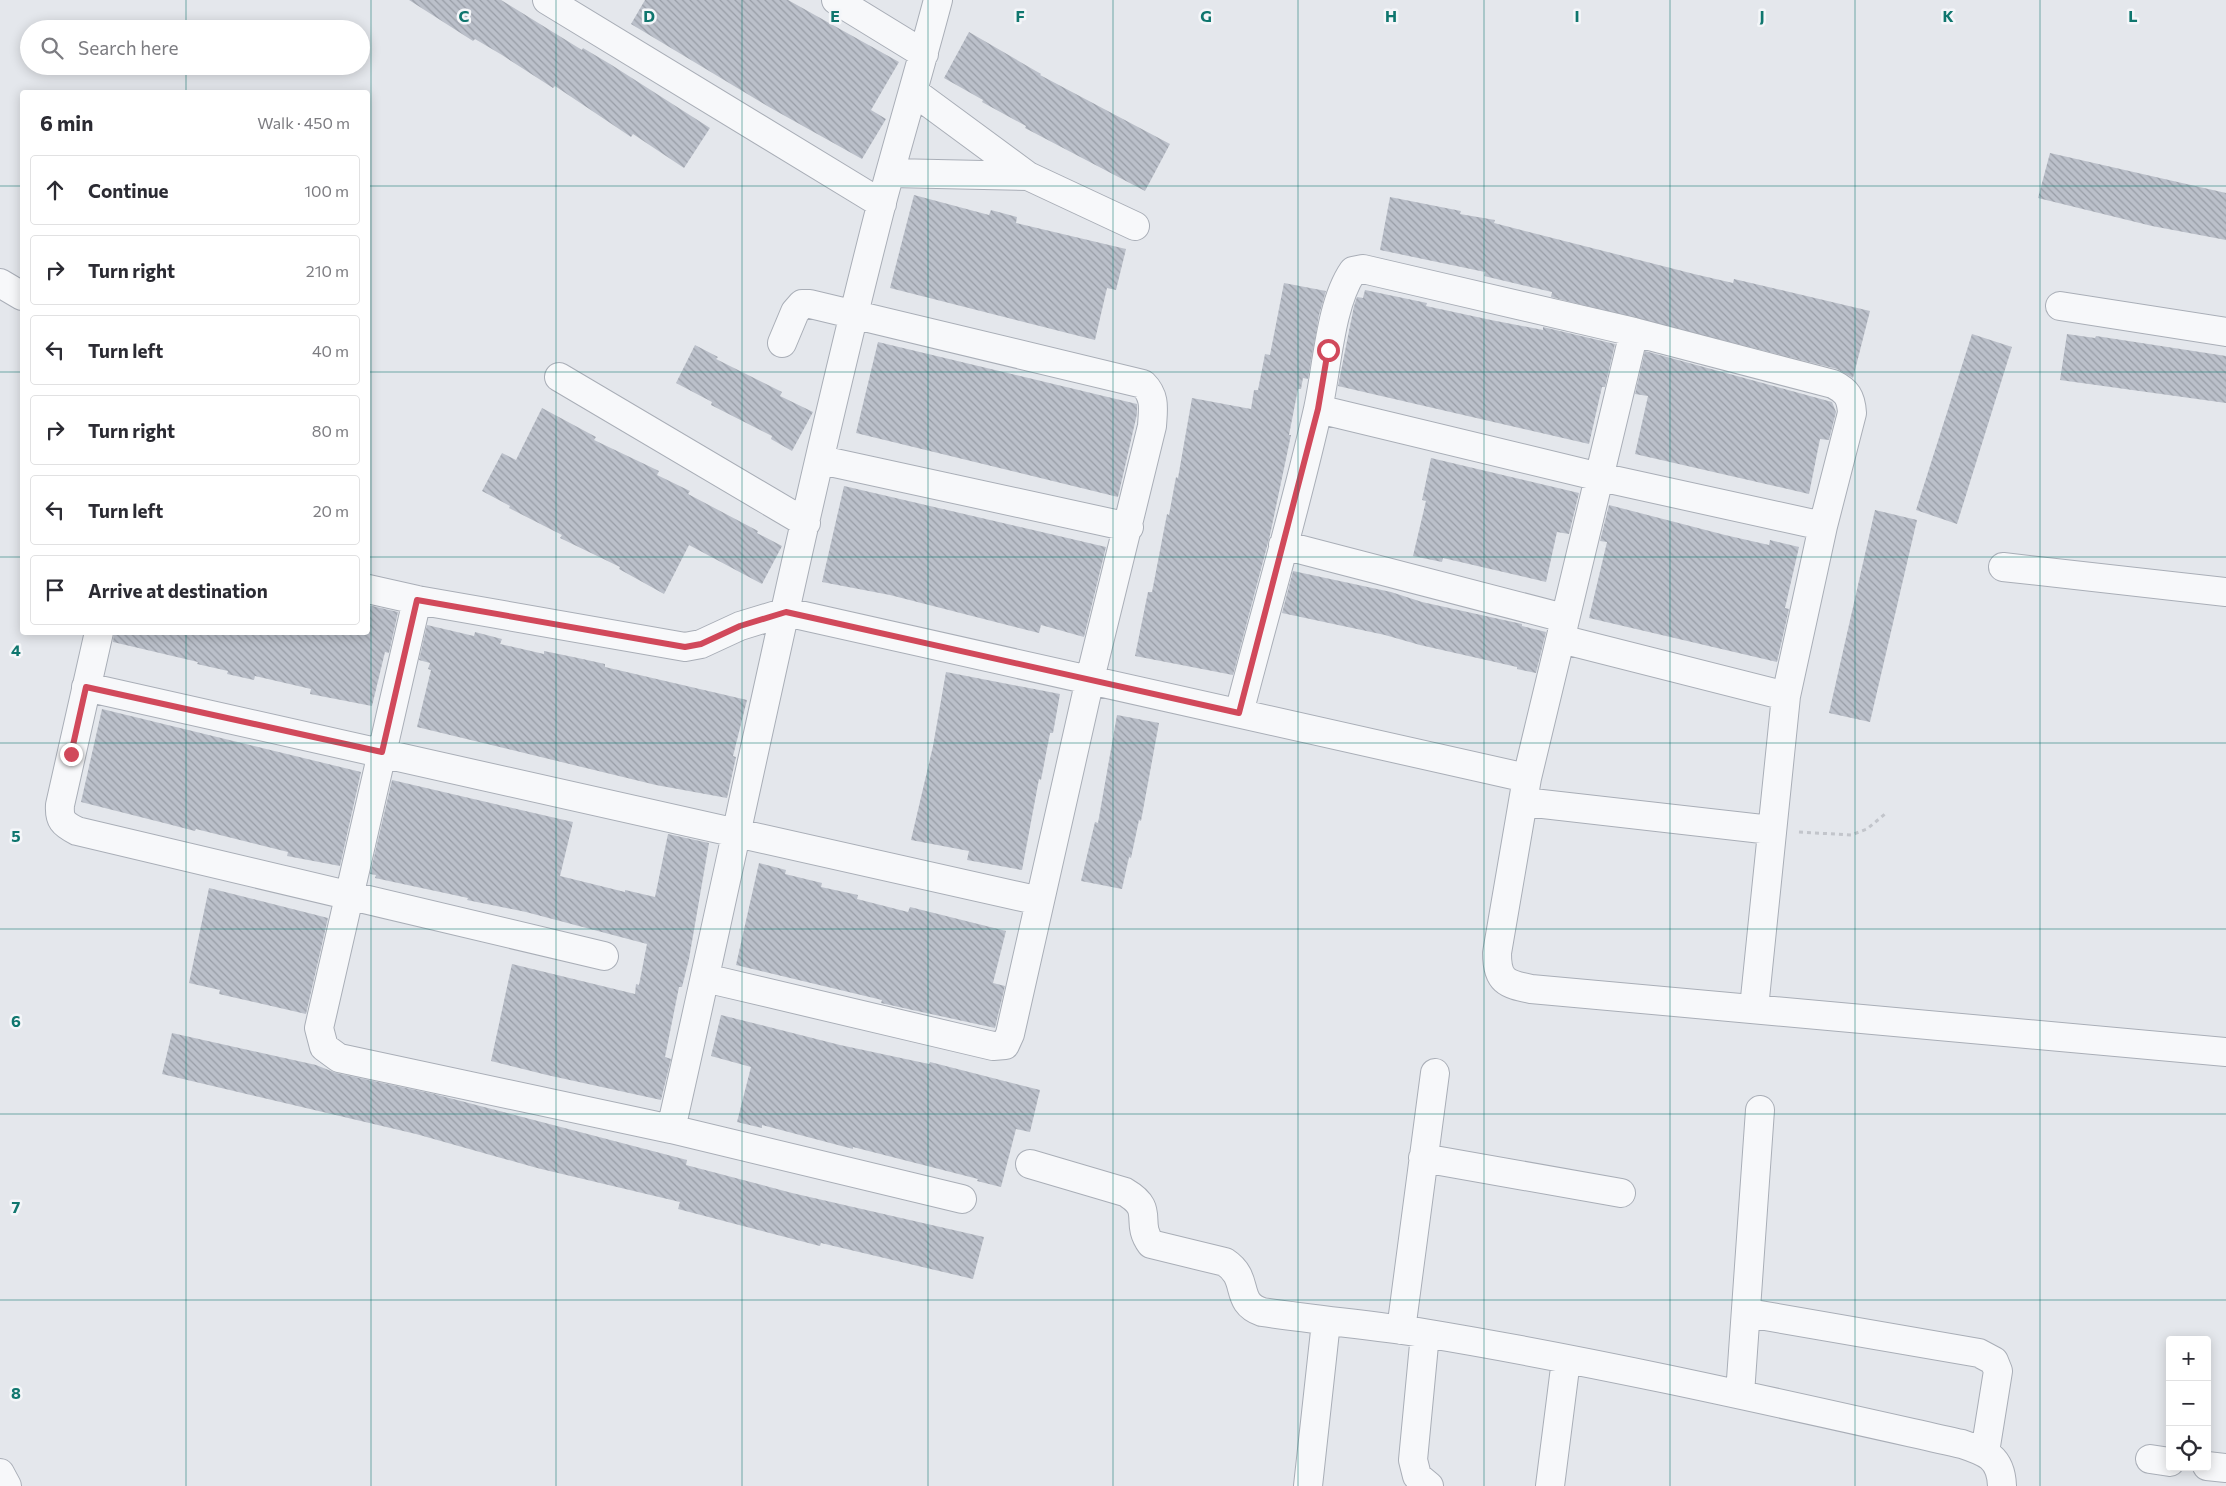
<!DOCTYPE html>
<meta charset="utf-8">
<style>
:root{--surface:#fff;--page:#f7f7f7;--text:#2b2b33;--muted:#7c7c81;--line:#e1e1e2}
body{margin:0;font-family:Commissioner,sans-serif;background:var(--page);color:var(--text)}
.controls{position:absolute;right:15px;bottom:15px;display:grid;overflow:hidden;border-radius:5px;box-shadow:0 2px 12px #0003}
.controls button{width:45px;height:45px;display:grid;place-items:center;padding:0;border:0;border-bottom:1px solid var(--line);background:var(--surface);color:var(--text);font:25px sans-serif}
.stop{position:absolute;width:15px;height:15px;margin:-11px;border:4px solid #d1495b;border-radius:50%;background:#fff}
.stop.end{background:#d1495b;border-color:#fff;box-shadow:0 1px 5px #0008}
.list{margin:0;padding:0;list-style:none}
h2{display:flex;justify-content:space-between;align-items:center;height:65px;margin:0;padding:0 20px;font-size:21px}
h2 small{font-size:16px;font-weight:400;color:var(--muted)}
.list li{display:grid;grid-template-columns:32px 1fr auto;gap:15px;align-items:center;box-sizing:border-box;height:70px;margin:0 10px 10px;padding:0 10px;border:1px solid var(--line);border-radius:5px}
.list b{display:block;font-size:19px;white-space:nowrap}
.list em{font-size:16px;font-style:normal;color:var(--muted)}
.icon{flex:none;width:28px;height:28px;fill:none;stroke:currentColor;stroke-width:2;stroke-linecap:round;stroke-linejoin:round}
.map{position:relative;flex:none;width:2226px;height:1486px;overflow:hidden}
.search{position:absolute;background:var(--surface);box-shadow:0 2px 12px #0003;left:20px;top:20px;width:350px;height:55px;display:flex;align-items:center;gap:12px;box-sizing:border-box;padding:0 18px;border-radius:28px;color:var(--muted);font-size:19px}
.panel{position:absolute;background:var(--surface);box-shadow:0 2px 12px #0003;left:20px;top:90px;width:350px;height:545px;border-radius:5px}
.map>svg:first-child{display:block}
.building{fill:url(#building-back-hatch)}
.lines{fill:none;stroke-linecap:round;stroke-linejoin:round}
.minor-casing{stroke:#a9aeb7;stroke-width:30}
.path{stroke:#c2c5cb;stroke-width:3;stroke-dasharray:4 4;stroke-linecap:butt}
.minor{stroke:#f7f8fa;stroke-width:28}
.route{stroke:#d1495b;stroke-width:6}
.grid{fill:none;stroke:#0f766e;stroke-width:1;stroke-opacity:0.55}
.grid-label{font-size:16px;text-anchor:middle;font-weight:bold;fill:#0f766e;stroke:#f4f6f9;stroke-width:5;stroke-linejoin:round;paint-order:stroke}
</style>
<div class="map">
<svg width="2226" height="1486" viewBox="0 0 2226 1486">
<defs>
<pattern id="building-back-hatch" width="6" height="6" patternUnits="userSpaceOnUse" patternTransform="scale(1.25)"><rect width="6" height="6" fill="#bbc0ca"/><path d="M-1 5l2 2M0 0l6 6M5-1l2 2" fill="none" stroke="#989da6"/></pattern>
</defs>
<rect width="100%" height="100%" fill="#e4e7ec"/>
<path class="building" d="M409,0H501L582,50L583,48L610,64L710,128L684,168L633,134L631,137L555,86L553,88L502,55L475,39L473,41Z
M645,0H788L899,62L871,110L886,119L862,159L769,107L631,24Z
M969,32L1041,74L1040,75L1170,144L1145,191L1025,128L1026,126L982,102L983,100L944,78Z
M2050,153L2226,193V240L2152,226L2038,198Z
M914,195L989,215L991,210L1017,217L1016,223L1126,249L1116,290L1107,288L1095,340L890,288Z
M1390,197L1461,211L1460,214L1495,220L1494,223L1694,274L1733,283L1734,279L1870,311L1853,378L1837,369L1551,297L1552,292L1484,276L1485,272L1380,250Z
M1284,283L1326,291L1319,315L1308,379L1303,378L1301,389H1298L1289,435H1291L1270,535L1233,675L1135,656L1148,592H1152L1167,514L1169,515L1176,477L1178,478L1192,398L1251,409L1254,390H1258L1265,354L1270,355Z
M1365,290L1427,303L1426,306L1491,320L1543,330V327L1615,344L1605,387H1602L1589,444L1338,386L1354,306L1357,297L1363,298Z
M1972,334L2012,347L1957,524L1916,510Z
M2067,334L2095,338L2096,336L2226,356V403L2060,380Z
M878,342L1137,404V414L1118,497L856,433Z
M695,345L718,357L716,359L782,392L780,396L813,412L792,451L771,439L772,436L711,405L712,402L676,383Z
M1645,351L1832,402L1836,412L1829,440L1820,439L1809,494L1635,454L1648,396L1635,394Z
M542,408L596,437L594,440L659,471L657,475L690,491L688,494L758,531L757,533L782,546L762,584L689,545L664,594L619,569L620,567L560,538L562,535L509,508L510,506L482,491L502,453L516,460Z
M1431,458L1579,493L1569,534L1557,532L1546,582L1443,558L1442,562L1413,556L1426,501L1422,500Z
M844,486L1106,547L1084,637L1041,625L1039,633L890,595L822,582Z
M1609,505L1725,535L1769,545L1770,540L1799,547L1785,608L1789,609L1777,662L1589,618L1607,542L1600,541Z
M1875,510L1917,520L1870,722L1829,713Z
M1293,571L1391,592L1422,602L1522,624V626L1546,632L1536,673L1517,669V667L1420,645L1385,635L1282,613Z
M368,605L398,612L389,653L385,652L372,706L310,694L311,689L255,676L254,680L227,674L228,671L197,664L198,662L113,642L114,632H368Z
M427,625L474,636L475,632L502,639L500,644L544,654V651L578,658L605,664V667L747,700L733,756L736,757L727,798L656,785L417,727L431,670L428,669L430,663L419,660Z
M946,672L1060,694L1053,733H1050L1041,780L1039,779L1022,870L967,860L969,851L911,840L933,746Z
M102,709L361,772L340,866L287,856L288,852L196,829L195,831L168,824L81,802Z
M1117,715L1159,723L1141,821L1139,820L1131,858L1129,857L1122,889L1081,881L1095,822L1098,823Z
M392,780L573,822L560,876L625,892V890L655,897L668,834L709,843L689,959L682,987H679L665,1057L671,1059L661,1100L547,1075L491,1061L512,964L635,994L636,984L639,985L647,944L526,912L467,900L468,898L375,878L376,875L370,874Z
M759,863L786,870L785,874L822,883L821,887L858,895L857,899L908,912L910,907L1006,931L993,983L1005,986L995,1028L908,1009L881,1003L882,1000L736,965Z
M209,888L328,918L306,1014L219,994L220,990L189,983Z
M721,1015L840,1045L929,1064L930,1062L1040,1090L1030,1132L1016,1129L1001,1187L977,1181L978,1179L853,1147V1149L762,1125V1128L737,1122L751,1067L711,1056Z
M172,1033L316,1065L336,1073L434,1094L687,1160L686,1165L792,1193L984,1237L973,1279L821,1243L820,1246L678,1209L680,1202L537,1168L416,1134L162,1074Z"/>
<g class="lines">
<g class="minor-casing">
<path id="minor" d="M547,0L882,204
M836,0L924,54
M914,92L1028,176L1135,226
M891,173L1028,176
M0,283L22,296
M2060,306L2226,332
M1634,332L1527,778L1497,953C1497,981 1506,984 1531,989L2226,1052
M559,377L806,523
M1318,409L1600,477L1823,526
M821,460L1129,527
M1283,545L1564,618
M2003,567L2226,592
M368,589L417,600L685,647L701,644L740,626L786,612L1527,778
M417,600L319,1028L324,1047L339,1058L671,1129L962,1199
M99,632L60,805C59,820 63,824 77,831L604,956
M1561,639L1786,696
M86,687L1040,901
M1239,713C1265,612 1295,511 1318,409C1327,369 1330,304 1353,271L1363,269L1634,332L1833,384C1847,391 1851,397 1852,413L1823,526L1786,696L1754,1008
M1524,802L1771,830
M705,978L993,1046L1005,1045L1010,1034L1090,679L1152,426C1153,409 1156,397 1143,384L810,304H802L795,312L782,343
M671,1129C741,820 803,509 882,202C900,135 920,68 938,0
M1423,1158L1621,1193
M1030,1164L1125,1192C1156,1210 1134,1221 1151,1244L1225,1262C1251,1279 1233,1302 1262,1312C1316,1320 1370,1325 1424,1333C1605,1363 1783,1404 1962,1444C1986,1452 2001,1457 2002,1486
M1748,1313L1979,1353L1994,1361L1998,1371L1985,1452
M1401,1330L1435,1073
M1425,1334L1413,1460L1417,1476L1429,1486
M1740,1394L1760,1110
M2150,1459L2170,1462
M2207,1466L2226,1468
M0,1473L7,1486
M1308,1486L1326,1322
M1550,1486L1566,1360"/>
</g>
<path class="path" d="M1799,832L1851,835L1867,829L1885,814"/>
<use href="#minor" class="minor"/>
</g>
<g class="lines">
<path class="route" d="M71,754L86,687L382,752L417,600L685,647L701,644L740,626L786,612L1239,713L1318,409L1328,350"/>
</g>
<path class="grid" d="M186,0V29M371,0V1486M556,0V1486M742,0V1486M928,0V1486M1113,0V1486M1298,0V1486M1484,0V1486M1670,0V1486M1855,0V1486M2040,0V1486M186,66V92M0,186H22M368,186H2226M0,372H22M368,372H2226M0,557H22M368,557H2226M186,632V1486M0,743H2226M0,929H2226M0,1114H2226M0,1300H2226"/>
<g class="grid-label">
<text x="464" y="22">C</text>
<text x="649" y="22">D</text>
<text x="835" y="22">E</text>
<text x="1020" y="22">F</text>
<text x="1206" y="22">G</text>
<text x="1391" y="22">H</text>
<text x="1577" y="22">I</text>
<text x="1762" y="22">J</text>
<text x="1948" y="22">K</text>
<text x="2133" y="22">L</text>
<text x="16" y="656">4</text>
<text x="16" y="842">5</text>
<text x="16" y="1027">6</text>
<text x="16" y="1213">7</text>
<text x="16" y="1399">8</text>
</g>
</svg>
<div class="controls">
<button>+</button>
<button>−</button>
<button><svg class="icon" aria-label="locate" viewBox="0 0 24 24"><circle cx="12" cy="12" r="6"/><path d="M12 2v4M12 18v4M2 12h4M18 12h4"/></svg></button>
</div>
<div class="stop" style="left:1328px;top:350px"></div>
<div class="stop end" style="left:71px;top:754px"></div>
<div class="search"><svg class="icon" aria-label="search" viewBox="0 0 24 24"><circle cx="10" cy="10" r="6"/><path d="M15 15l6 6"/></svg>Search here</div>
<section class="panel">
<h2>6 min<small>Walk · 450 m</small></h2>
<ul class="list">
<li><svg class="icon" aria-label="ahead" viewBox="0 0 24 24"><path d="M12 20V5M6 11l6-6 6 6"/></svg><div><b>Continue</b></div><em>100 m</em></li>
<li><svg class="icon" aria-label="right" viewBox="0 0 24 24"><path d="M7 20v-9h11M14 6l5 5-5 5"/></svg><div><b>Turn right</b></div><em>210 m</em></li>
<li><svg class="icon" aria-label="left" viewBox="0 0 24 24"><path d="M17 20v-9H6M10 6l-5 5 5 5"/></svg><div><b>Turn left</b></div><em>40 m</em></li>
<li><svg class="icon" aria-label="right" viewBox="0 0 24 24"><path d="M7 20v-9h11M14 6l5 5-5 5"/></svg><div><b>Turn right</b></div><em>80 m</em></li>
<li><svg class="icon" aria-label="left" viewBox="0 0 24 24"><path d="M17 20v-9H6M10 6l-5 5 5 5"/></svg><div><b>Turn left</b></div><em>20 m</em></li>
<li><svg class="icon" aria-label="arrive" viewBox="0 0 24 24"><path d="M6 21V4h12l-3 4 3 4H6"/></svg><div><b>Arrive at destination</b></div></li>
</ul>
</section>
</div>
